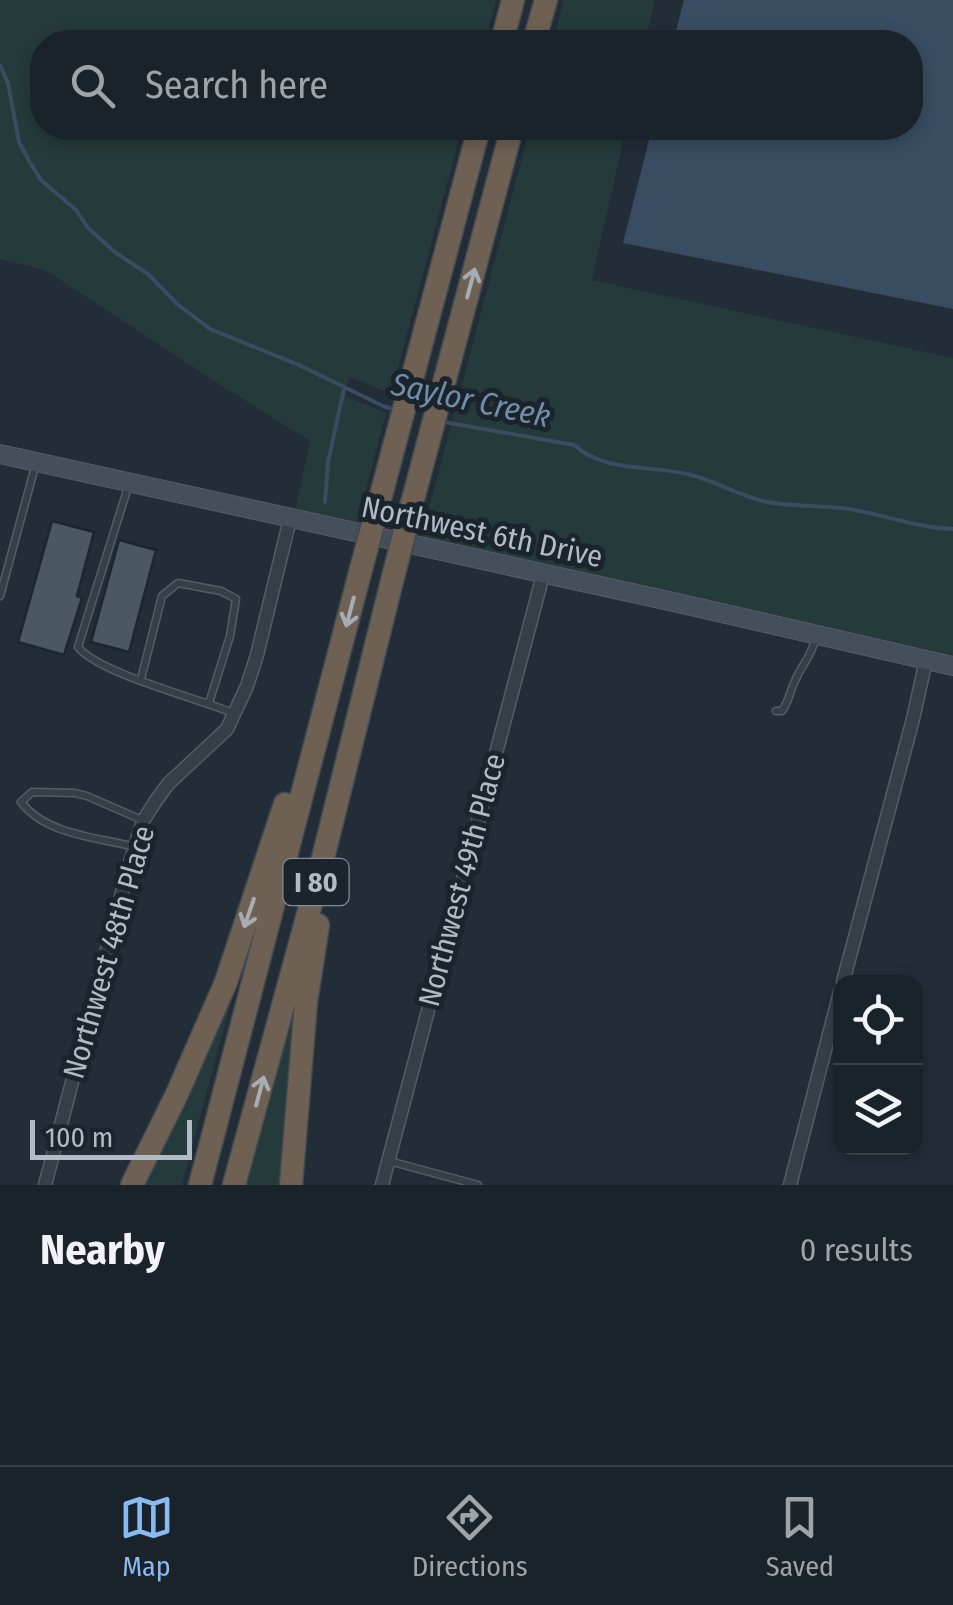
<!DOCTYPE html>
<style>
:root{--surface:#1a222a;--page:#272f36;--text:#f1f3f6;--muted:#9fa4a8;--line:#383f47;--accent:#89baf2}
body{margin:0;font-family:"Fira Sans Condensed",sans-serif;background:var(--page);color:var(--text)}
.controls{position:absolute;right:30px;bottom:30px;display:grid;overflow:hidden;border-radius:20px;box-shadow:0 5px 15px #0003}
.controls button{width:90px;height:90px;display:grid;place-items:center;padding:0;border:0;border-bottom:2px solid var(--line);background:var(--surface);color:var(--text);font:50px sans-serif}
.scale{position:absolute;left:30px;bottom:25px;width:162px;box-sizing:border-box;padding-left:10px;border:5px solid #b1bac5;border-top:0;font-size:28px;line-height:35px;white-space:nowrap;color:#b1bac5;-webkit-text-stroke:8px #1b242d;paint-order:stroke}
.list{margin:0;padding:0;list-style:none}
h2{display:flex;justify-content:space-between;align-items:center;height:130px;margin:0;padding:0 40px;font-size:42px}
h2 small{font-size:32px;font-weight:400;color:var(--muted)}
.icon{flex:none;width:55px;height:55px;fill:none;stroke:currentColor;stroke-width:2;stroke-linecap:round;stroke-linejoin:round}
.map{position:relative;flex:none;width:953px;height:1185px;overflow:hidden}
.search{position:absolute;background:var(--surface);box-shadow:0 5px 15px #0003;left:30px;right:30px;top:30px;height:110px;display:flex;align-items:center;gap:25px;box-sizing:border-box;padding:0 35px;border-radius:40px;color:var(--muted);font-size:38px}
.sheet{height:280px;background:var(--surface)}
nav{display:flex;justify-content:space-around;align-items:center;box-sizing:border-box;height:140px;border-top:2px solid var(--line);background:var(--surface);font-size:28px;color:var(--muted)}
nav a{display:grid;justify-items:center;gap:5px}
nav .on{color:var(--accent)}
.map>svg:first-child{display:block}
.green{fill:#253a3a}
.water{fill:#394c61}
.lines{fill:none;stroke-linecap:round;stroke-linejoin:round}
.stream{stroke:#394c61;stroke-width:4}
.building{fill:#4b5864;stroke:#1d262f;stroke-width:2.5}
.service-casing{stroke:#545d66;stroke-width:9}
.minor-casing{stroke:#545d66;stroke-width:15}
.secondary-casing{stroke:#545d66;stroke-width:20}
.motorway-casing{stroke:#414a53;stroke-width:25}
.service{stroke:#363f48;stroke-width:6}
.minor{stroke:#363f48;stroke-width:12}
.secondary{stroke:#444f5b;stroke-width:18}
.motorway{stroke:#6e6153;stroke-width:22}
.motorway-bridge-casing{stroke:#414a53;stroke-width:25;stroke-linecap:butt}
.motorway-bridge{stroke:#6e6153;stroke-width:22}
.oneway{stroke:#a7adb4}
.labels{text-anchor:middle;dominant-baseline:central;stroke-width:10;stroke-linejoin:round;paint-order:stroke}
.shield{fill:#1b242d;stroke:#848d97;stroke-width:2.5}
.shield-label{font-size:28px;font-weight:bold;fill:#b1bac5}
.street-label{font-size:30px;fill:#b1bac5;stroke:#1b242d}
.water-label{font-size:32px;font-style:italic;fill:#728da7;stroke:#1b242d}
</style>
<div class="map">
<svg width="953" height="1185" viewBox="0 0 953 1185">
<rect width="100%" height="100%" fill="#222d38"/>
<path class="green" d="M0,0H496L485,42H42V128H462L391,394L350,377L345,388L346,396L386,413L357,523L323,515L295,511L310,441L227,389L45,270L0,259Z
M564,0H655L645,42H553Z
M530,128H626L592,280L953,358V655L421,538Z
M243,956L182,1185H140Z
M295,998L286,1185H246Z"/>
<path class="water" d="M684,0H953V309L623,243L652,128H910V42H673Z"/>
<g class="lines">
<path class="stream" d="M0,65L8,83L19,142L29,161L41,180L76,210L88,228L116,253L148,274L177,304L210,329L299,365L383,406L396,410
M444,422L574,445C607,474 650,464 691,475C715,481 738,495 763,501C787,507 821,505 848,509C883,514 917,528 953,529
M325,502L328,462L344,389"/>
</g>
<path class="building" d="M52,521L94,532L77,596L82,598L64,655L18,642Z
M119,540L156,550L129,652L91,642Z"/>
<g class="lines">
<g class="service-casing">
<path id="service" d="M128,487L78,647C98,673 197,698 233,713
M0,596L36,463
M141,679L162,596L178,583L221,591L236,599L230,636L209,703
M776,711H782C789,701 790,691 795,681C803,662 811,658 816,637
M135,847C97,837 46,835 21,802L32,792L75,793L87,796L142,820
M389,1161L478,1185"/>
</g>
<g class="minor-casing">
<path id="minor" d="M843,982L913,719L926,660
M45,1185L130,862L143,821L155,802L168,784L227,729L247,686L257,655L290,519
M382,1185L543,575
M790,1185L840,992"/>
</g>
<g class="secondary-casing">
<path id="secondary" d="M0,454L678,603L953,666"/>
</g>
<g class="motorway-casing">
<path id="motorway" d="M502,42L513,0
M534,42L546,0
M380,499L479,128
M411,507L512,128
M132,1185L177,1094L226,982L285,804
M200,1185L361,569
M234,1185L319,874L393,577
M291,1185L306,1002L318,925"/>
</g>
<use href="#service" class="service"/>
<use href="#minor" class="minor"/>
<use href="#secondary" class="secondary"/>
<use href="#motorway" class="motorway"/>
<g class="motorway-bridge-casing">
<path id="motorway-bridge" d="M361,569L380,499
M393,577L411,507"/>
</g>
<use href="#motorway-bridge" class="motorway-bridge"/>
</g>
<defs><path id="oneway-shaft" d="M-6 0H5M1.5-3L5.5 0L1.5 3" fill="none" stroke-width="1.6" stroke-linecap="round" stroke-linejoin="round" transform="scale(2.5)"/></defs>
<g class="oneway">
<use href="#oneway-shaft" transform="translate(471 283) rotate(-75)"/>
<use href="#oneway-shaft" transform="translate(350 612) rotate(105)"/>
<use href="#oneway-shaft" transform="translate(249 913) rotate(109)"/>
<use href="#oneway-shaft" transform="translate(260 1091) rotate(-75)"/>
</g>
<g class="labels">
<rect class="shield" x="283.5" y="859" width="65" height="46" rx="8"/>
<g class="shield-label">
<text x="316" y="882">I 80</text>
</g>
<g class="street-label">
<text transform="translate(482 532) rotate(12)">Northwest 6th Drive</text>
<text transform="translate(462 880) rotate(-75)">Northwest 49th Place</text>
<text transform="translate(109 952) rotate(-74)">Northwest 48th Place</text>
</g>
<g class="water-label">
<text transform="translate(471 400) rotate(12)">Saylor Creek</text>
</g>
</g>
</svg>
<div class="controls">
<button><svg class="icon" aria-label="locate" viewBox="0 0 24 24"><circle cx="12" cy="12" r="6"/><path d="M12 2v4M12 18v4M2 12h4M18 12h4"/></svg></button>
<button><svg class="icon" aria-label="layers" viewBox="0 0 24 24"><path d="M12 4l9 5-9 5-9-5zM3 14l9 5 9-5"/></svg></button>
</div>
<div class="scale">100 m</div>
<div class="search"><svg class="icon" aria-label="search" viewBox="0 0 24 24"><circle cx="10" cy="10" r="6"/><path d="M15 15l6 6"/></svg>Search here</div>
</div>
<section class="sheet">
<h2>Nearby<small>0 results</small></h2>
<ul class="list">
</ul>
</section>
<nav>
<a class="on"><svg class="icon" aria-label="map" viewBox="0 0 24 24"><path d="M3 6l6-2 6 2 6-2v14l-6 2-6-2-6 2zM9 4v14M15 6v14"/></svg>Map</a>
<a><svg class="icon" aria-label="directions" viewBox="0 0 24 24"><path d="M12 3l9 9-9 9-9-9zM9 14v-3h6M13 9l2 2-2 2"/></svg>Directions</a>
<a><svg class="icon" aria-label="saved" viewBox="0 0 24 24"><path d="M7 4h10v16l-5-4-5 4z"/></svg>Saved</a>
</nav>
